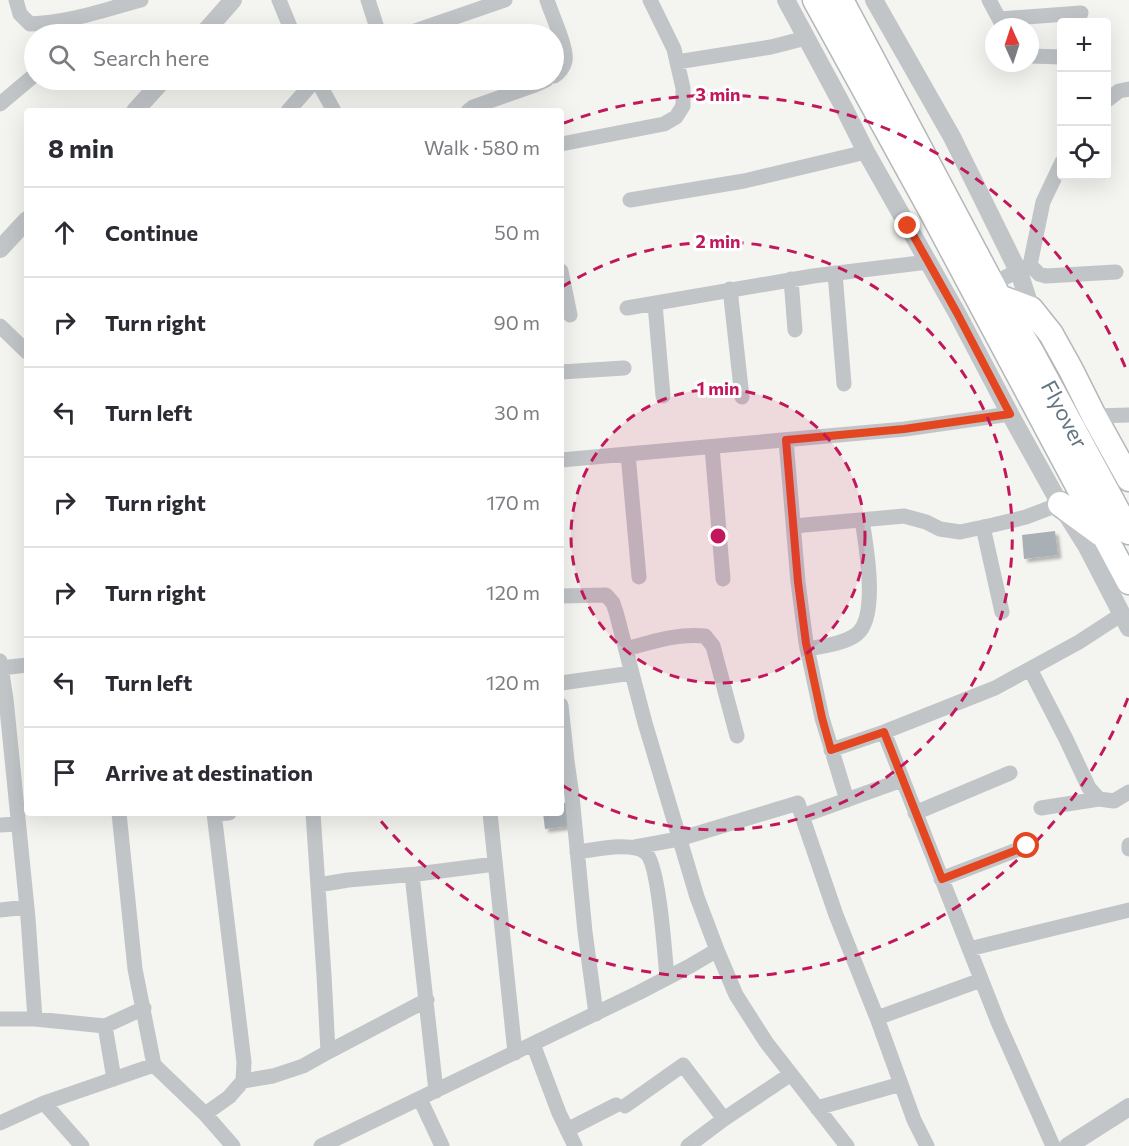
<!DOCTYPE html>
<meta charset="utf-8">
<style>
:root{--surface:#fff;--page:#f2f2f3;--text:#2b2b33;--muted:#7c7c81;--line:#e1e1e2}
body{margin:0;font-family:Commissioner,sans-serif;background:var(--page);color:var(--text)}
.controls{position:absolute;right:18px;top:18px;display:grid;overflow:hidden;border-radius:6px;box-shadow:0 6px 24px #0002}
.controls button{width:54px;height:54px;display:grid;place-items:center;padding:0;border:0;border-bottom:2px solid var(--line);background:var(--surface);color:var(--text);font:30px sans-serif}
.compass{position:absolute;left:985px;top:18px;width:54px;height:54px;border-radius:50%;background:var(--surface);box-shadow:0 6px 24px #0002;rotate:357deg}
.stop{position:absolute;width:18px;height:18px;margin:-14px;border:4px solid #e44620;border-radius:50%;background:#fff}
.stop.end{background:#e44620;border-color:#fff;box-shadow:0 2px 6px #0008}
.list{margin:0;padding:0;list-style:none}
h2{display:flex;justify-content:space-between;align-items:center;height:78px;margin:0;padding:0 24px;font-size:26px}
h2 small{font-size:20px;font-weight:400;color:var(--muted)}
.list li{display:grid;grid-template-columns:39px 1fr auto;gap:18px;align-items:center;box-sizing:border-box;height:90px;padding:0 24px;border-top:2px solid var(--line)}
.list b{display:block;font-size:22px;white-space:nowrap}
.list em{font-size:20px;font-style:normal;color:var(--muted)}
.icon{flex:none;width:33px;height:33px;fill:none;stroke:currentColor;stroke-width:2;stroke-linecap:round;stroke-linejoin:round}
.map{position:relative;flex:none;width:1129px;height:1146px;overflow:hidden}
.search{position:absolute;background:var(--surface);box-shadow:0 6px 24px #0002;left:24px;top:24px;width:540px;height:66px;display:flex;align-items:center;gap:15px;box-sizing:border-box;padding:0 21px;border-radius:33px;color:var(--muted);font-size:22px}
.panel{position:absolute;background:var(--surface);box-shadow:0 6px 24px #0002;left:24px;top:108px;width:540px;height:708px;border-radius:6px}
.map>svg:first-child{display:block}
.building{fill:#a8b0b5;filter:url(#shadow)}
.lines{fill:none;stroke-linecap:round;stroke-linejoin:round}
.trunk-casing{stroke:#b4b7ba;stroke-width:27}
.minor{stroke:#c1c5c8;stroke-width:15}
.tertiary{stroke:#c1c5c8;stroke-width:18}
.trunk{stroke:#fff;stroke-width:24}
.route{stroke:#e44620;stroke-width:8}
.ring{fill:none;stroke:#c2185b;stroke-width:3;stroke-dasharray:10 8}
.labels{text-anchor:middle;dominant-baseline:central;stroke-width:6;stroke-linejoin:round;paint-order:stroke}
.street-label{font-size:22px;fill:#637581;stroke:#fff}
.centre{fill:#c2185b;stroke:#fff;stroke-width:3}
.ring-label{font-size:18px;text-anchor:middle;font-weight:bold;fill:#c2185b;stroke:#fff;stroke-width:6;stroke-linejoin:round;paint-order:stroke}
</style>
<div class="map">
<svg width="1129" height="1146" viewBox="0 0 1129 1146">
<defs>
<filter id="shadow"><feDropShadow dx="3.5" dy="3.5" stdDeviation="1.5" flood-color="#0004"/></filter>
</defs>
<rect width="100%" height="100%" fill="#f4f4f0"/>
<path class="building" d="M1055,531L1058,555L1024,559L1022,535Z
M561,803H569L571,826L545,829L543,813H561Z"/>
<g class="lines">
<g class="trunk-casing">
<path id="trunk" d="M815,0L929,207L1129,582
M841,0L999,297L1031,351L1129,532
M999,297L1031,309L1051,334L1071,370L1094,416L1129,479
M1060,504L1101,534"/>
</g>
<path class="minor" d="M16,0L20,14L30,24C69,23 103,10 141,0
M279,0L293,34
M368,0L379,34
M547,0C551,13 568,49 565,61C564,67 559,73 554,76
M989,0L1003,26
M999,19L1081,13
M406,34L505,0
M1030,56L1062,57
M677,62L771,47L806,38
M317,80L334,111
M1106,101L1119,91L1129,89
M0,104L31,78
M288,111L315,80
M468,111L473,107L535,85L546,80
M561,144L664,124L676,117L683,106V88L674,49L650,0
M630,200L744,181L866,152
M1030,265L1039,274L1046,276L1116,272
M561,271L570,315
M835,273L844,384
M791,279L795,330
M992,284L1030,265L1043,202L1062,162
M730,289L742,397
M655,304L663,396
M627,308L813,276L928,262
M0,326L27,352
M561,372L624,368
M1094,416L1129,415
M786,440L798,582L806,643L822,718L847,800
M712,447L723,579
M628,454L639,577
M561,460L905,429L1010,414
M794,526L904,516L926,522L940,529L960,532L993,525L1026,517L1060,504
M983,527L1002,612
M561,596L606,595L613,603L616,612L645,723L697,897L717,950L736,995L766,1042L847,1146
M626,649C652,642 677,633 705,636L713,646L737,736
M807,649C823,646 844,644 857,634C879,616 866,545 862,520
M0,661L6,699L28,918L35,1019
M1,668L27,665
M1030,669L1066,739L1089,788L1099,799L1114,801L1129,792
M561,683L632,673
M561,705L567,761L572,796L585,932L596,1014
M884,732L998,1022L1053,1146
M831,750L884,732L995,688L1079,642L1122,614
M1041,808L1099,799
M119,813L135,969L154,1065L205,1114L233,1146
M490,813L515,1053
M915,813L1010,773
M215,814L229,813
M802,816L836,915L877,1018L914,1120L927,1146
M0,825L18,824
M1129,845V849
M635,847L679,839L798,803L802,816L902,780
M577,852C594,850 631,841 645,852C659,862 665,957 667,978
M412,875L436,1091
M941,879L1027,846
M318,885L348,880L417,874L495,864
M0,910L27,907
M969,949L1129,910
M877,1018L981,980
M0,1019H35L105,1026L144,1008
M105,1026L114,1079
M533,1044L559,1113L575,1146
M328,1052L427,1000
M243,1081L273,1076L303,1066L328,1052L324,975L313,813
M420,1099L442,1146
M44,1103L82,1146
M625,1106L683,1065L724,1119L791,1074
M817,1108L901,1084
M205,1114L229,1097L243,1081L244,1062L214,813
M0,1123L44,1103L154,1065
M567,1130L616,1105
M321,1146L638,993L690,966L717,950
M688,1146L724,1119"/>
<path class="tertiary" d="M786,0L844,108L866,152L957,313L1010,414L1060,504L1087,547L1129,628
M874,0L952,137L1020,275L1031,309
M203,34L233,0
M135,111L163,80
M0,249L27,220
M1068,1146L1129,1107"/>
<use href="#trunk" class="trunk"/>
</g>
<g class="lines">
<path class="route" d="M908,226L957,313L1010,414L904,429L786,440L798,582L806,643L822,718L831,750L884,732L942,879L1027,846"/>
</g>
<circle cx="718" cy="536" r="147" fill="#c2185b" fill-opacity=".12"/>
<g class="ring">
<circle cx="718" cy="536" r="147"/>
<path d="M562 287A294 294 0 1 1 562 785"/>
<path d="M1128 698A441 441 0 0 1 375 814M564 123A441 441 0 0 1 1128 374"/>
</g>
<g class="labels">
<g class="street-label">
<text transform="translate(1065 414) rotate(62)">Flyover</text>
</g>
</g>
<circle cx="718" cy="536" r="9" class="centre"/>
<g class="ring-label">
<text x="718" y="101">3 min</text>
<text x="718" y="248">2 min</text>
<text x="718" y="395">1 min</text>
</g>
</svg>
<div class="controls">
<button>+</button>
<button>−</button>
<button><svg class="icon" aria-label="locate" viewBox="0 0 24 24"><circle cx="12" cy="12" r="6"/><path d="M12 2v4M12 18v4M2 12h4M18 12h4"/></svg></button>
</div>
<svg class="compass" viewBox="-18 -18 36 36"><path d="M0-13l5 13h-10z" fill="#e53935"/><path d="M0 13l5-13h-10z" fill="#7c7c81"/></svg>
<div class="stop" style="left:1027px;top:846px"></div>
<div class="stop end" style="left:908px;top:226px"></div>
<div class="search"><svg class="icon" aria-label="search" viewBox="0 0 24 24"><circle cx="10" cy="10" r="6"/><path d="M15 15l6 6"/></svg>Search here</div>
<section class="panel">
<h2>8 min<small>Walk · 580 m</small></h2>
<ul class="list">
<li><svg class="icon" aria-label="ahead" viewBox="0 0 24 24"><path d="M12 20V5M6 11l6-6 6 6"/></svg><div><b>Continue</b></div><em>50 m</em></li>
<li><svg class="icon" aria-label="right" viewBox="0 0 24 24"><path d="M7 20v-9h11M14 6l5 5-5 5"/></svg><div><b>Turn right</b></div><em>90 m</em></li>
<li><svg class="icon" aria-label="left" viewBox="0 0 24 24"><path d="M17 20v-9H6M10 6l-5 5 5 5"/></svg><div><b>Turn left</b></div><em>30 m</em></li>
<li><svg class="icon" aria-label="right" viewBox="0 0 24 24"><path d="M7 20v-9h11M14 6l5 5-5 5"/></svg><div><b>Turn right</b></div><em>170 m</em></li>
<li><svg class="icon" aria-label="right" viewBox="0 0 24 24"><path d="M7 20v-9h11M14 6l5 5-5 5"/></svg><div><b>Turn right</b></div><em>120 m</em></li>
<li><svg class="icon" aria-label="left" viewBox="0 0 24 24"><path d="M17 20v-9H6M10 6l-5 5 5 5"/></svg><div><b>Turn left</b></div><em>120 m</em></li>
<li><svg class="icon" aria-label="arrive" viewBox="0 0 24 24"><path d="M6 21V4h12l-3 4 3 4H6"/></svg><div><b>Arrive at destination</b></div></li>
</ul>
</section>
</div>
